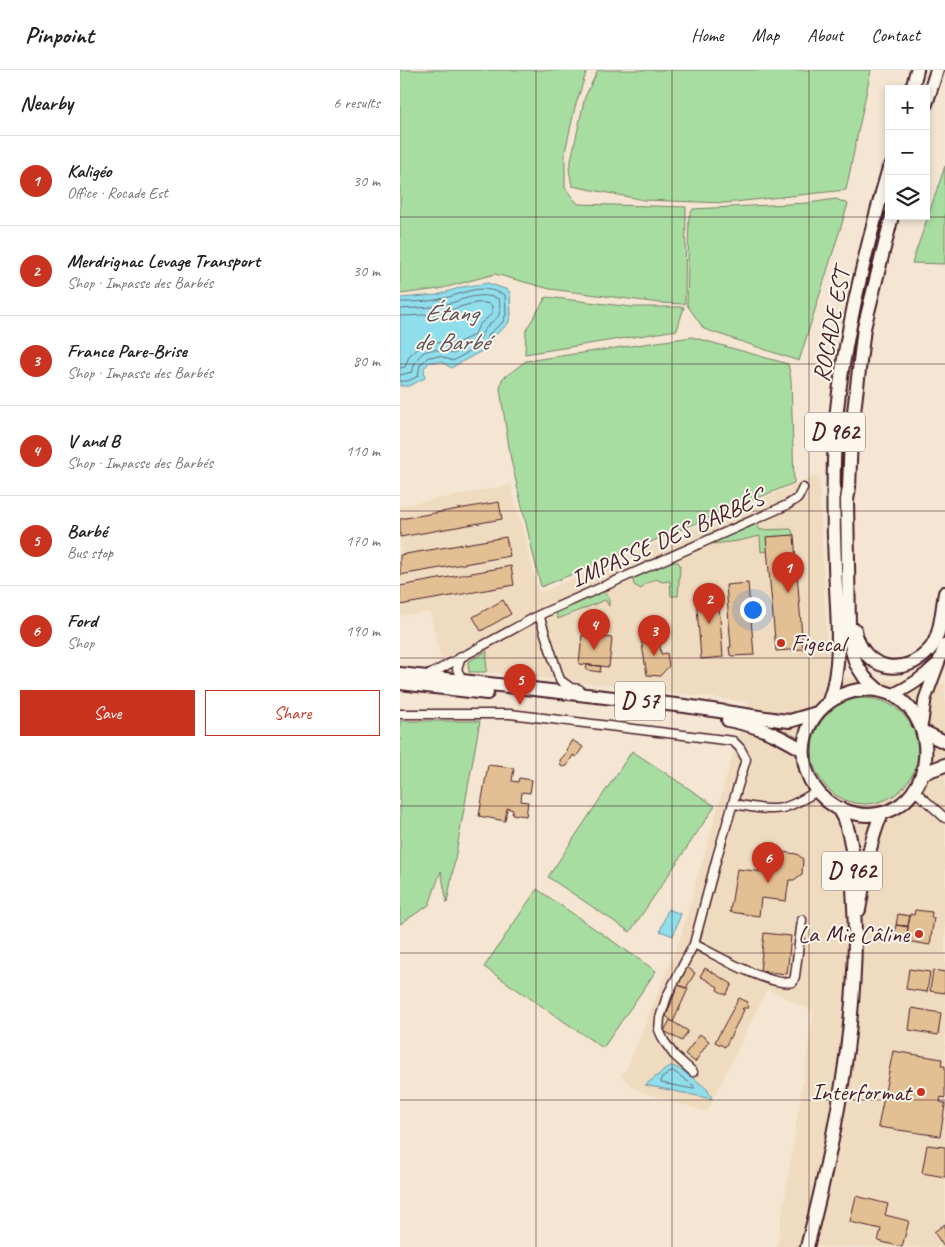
<!DOCTYPE html>
<meta charset="utf-8">
<style>
:root{--surface:#fff;--page:#f6f6f6;--text:#222;--muted:#767676;--line:#e0e0e0;--accent:#c8321e}
body{margin:0;font-family:Caveat,sans-serif;background:var(--page);color:var(--text)}
.controls{position:absolute;right:15px;top:15px;display:grid;overflow:hidden;border-radius:0px;box-shadow:0 2px 8px #0003}
.controls button{width:45px;height:45px;display:grid;place-items:center;padding:0;border:0;border-bottom:1px solid var(--line);background:var(--surface);color:var(--text);font:25px sans-serif}
.you{position:absolute;left:352px;top:539px;width:18px;height:18px;margin:-12px;border:4px solid #fff;border-radius:50%;background:#1a73e8;box-shadow:0 0 0 8px #1a73e833}
.badge{display:grid;place-items:center;width:32px;height:32px;border-radius:50%;background:var(--accent);color:#fff;font-size:16px;font-weight:700}
.pin{position:absolute;translate:-50% -41px;filter:drop-shadow(0 1px 2px #0008)}
.pin::after{content:'';position:absolute;top:26px;width:18px;height:15px;background:inherit;clip-path:polygon(0 0,100% 0,50% 100%)}
.list{margin:0;padding:0;list-style:none}
h2{display:flex;justify-content:space-between;align-items:center;height:65px;margin:0;padding:0 20px;font-size:21px}
h2 small{font-size:16px;font-weight:400;color:var(--muted)}
.list li{display:grid;grid-template-columns:32px 1fr auto;gap:15px;align-items:center;box-sizing:border-box;height:90px;padding:0 20px;border-top:1px solid var(--line)}
.list b{display:block;font-size:19px;white-space:nowrap}
.list p{margin:0;font-size:16px;white-space:nowrap;color:var(--muted)}
.list em{font-size:16px;font-style:normal;color:var(--muted)}
.actions{display:flex;gap:10px;padding:15px 20px}
.actions a{flex:1;padding:11px 0;border:1px solid var(--accent);border-radius:0px;text-align:center;font-size:18px;color:var(--accent)}
.actions .main{background:var(--accent);color:#fff}
.icon{flex:none;width:28px;height:28px;fill:none;stroke:currentColor;stroke-width:2;stroke-linecap:round;stroke-linejoin:round}
.map{position:relative;flex:none;width:545px;height:1177px;overflow:hidden}
header{display:flex;align-items:center;gap:30px;box-sizing:border-box;height:70px;padding:0 25px;background:var(--surface);border-bottom:1px solid var(--line)}
header strong{font-size:24px}
nav{display:flex;gap:28px;margin-inline-start:auto;font-size:18px}
main{display:flex}
aside{flex:1;background:var(--surface)}
.map>svg:first-child{display:block}
.built{fill:#efdbbf}
.green{fill:#a7dda1;stroke:#787e66}
.water{fill:#8fdeeb;stroke:#73929e}
.lines{fill:none;stroke-linecap:round;stroke-linejoin:round}
.shore{stroke:#666b78;stroke-width:1}
.building{fill:#e3c094;stroke:#4a1f2b}
.minor-casing{stroke:#4a1f2b;stroke-width:11}
.secondary-casing{stroke:#4a1f2b;stroke-width:15}
.primary-casing{stroke:#4a1f2b;stroke-width:16}
.minor{stroke:#fbf7ec;stroke-width:8}
.secondary{stroke:#fbf7ec;stroke-width:11}
.primary{stroke:#fbf7ec;stroke-width:12}
.grid{fill:none;stroke:#4a1f2b;stroke-width:1;stroke-opacity:0.55}
.poi-dot{fill:#c8321e;stroke:#fbf7ec;stroke-width:2}
.labels{text-anchor:middle;dominant-baseline:central;stroke-width:4;stroke-linejoin:round;paint-order:stroke}
.shield{fill:#fbf7ec;stroke:#7f6065;stroke-width:1}
.shield-label{font-size:22px;font-weight:bold;fill:#4a1f2b}
.street-label{font-size:24px;fill:#4a1f2b;stroke:#fbf7ec}
.poi-label{font-size:24px;fill:#4a1f2b;stroke:#fbf7ec;text-anchor:end}
.water-label{font-size:25px;font-style:italic;fill:#5b4f5b;stroke:#fbf7ec}
</style>
<header>
<strong>Pinpoint</strong>
<nav><a>Home</a><a>Map</a><a>About</a><a>Contact</a></nav>
</header>
<main>
<aside>
<h2>Nearby<small>6 results</small></h2>
<ul class="list">
<li><span class="badge">1</span><div><b>Kaligéo</b><p>Office · Rocade Est</p></div><em>30 m</em></li>
<li><span class="badge">2</span><div><b>Merdrignac Levage Transport</b><p>Shop · Impasse des Barbés</p></div><em>30 m</em></li>
<li><span class="badge">3</span><div><b>France Pare-Brise</b><p>Shop · Impasse des Barbés</p></div><em>80 m</em></li>
<li><span class="badge">4</span><div><b>V and B</b><p>Shop · Impasse des Barbés</p></div><em>110 m</em></li>
<li><span class="badge">5</span><div><b>Barbé</b><p>Bus stop</p></div><em>170 m</em></li>
<li><span class="badge">6</span><div><b>Ford</b><p>Shop</p></div><em>190 m</em></li>
</ul>
<div class="actions"><a class="main">Save</a><a>Share</a></div>
</aside>
<div class="map">
<svg width="545" height="1177" viewBox="0 0 545 1177">
<rect width="100%" height="100%" fill="#f4e6d2"/>
<filter id="ink" filterUnits="userSpaceOnUse"><feTurbulence type="fractalNoise" baseFrequency=".02" numOctaves="2"/><feDisplacementMap in="SourceGraphic" scale="10" xChannelSelector="R" yChannelSelector="G"/><feConvolveMatrix kernelMatrix="1 2 1 2 8 2 1 2 1" color-interpolation-filters="sRGB"/></filter>
<g filter="url(#ink)">
<path class="built" d="M419,405L428,606L545,614V1177H377L414,942L367,919L307,1042L236,1020L221,1006L228,996L281,866L348,632L236,618L68,600L40,587L30,542L0,546V436L111,415L139,523Z"/>
<path class="green" d="M0,0H187L175,37L165,82V118L178,134L286,137L285,234L260,233L150,219L95,204L39,219L0,224Z
M198,0H471L446,120L325,133L244,130L172,116L169,99L185,27Z
M545,96V194L512,193Z
M436,129L448,134L399,291L304,259L287,235L289,146L293,139L408,133Z
M146,227L232,237H284L277,260L125,284L126,260Z
M292,267L388,294L391,309L394,413L141,517L111,390L100,319L102,309L126,291Z
M357,454L360,460L391,459L394,465L367,467L368,481L361,482L360,466L338,471L313,474L314,471Z
M271,491L278,492L280,495L278,526H271L270,511L262,512L256,509L245,514L241,519L234,515L233,510L236,507Z
M202,521L209,527V536L205,530L158,549L156,543Z
M87,581L86,602H69L68,592Z
M412 681a53 53 0 1 1 106 0a53 53 0 1 1-106 0Z
M0,651H80L47,833L41,801L29,835L0,854Z
M232,681L315,736L230,862L148,807Z
M137,819L256,901L203,978L84,897Z"/>
<path class="water" d="M88,213L108,220L110,223L111,245L108,254L94,266L87,278L51,298L42,292H30L24,298L25,308L9,316H0V228L37,225L62,217Z
M268,839L281,844L273,866L260,861Z
M270,996C278,995 300,1013 307,1019C309,1022 311,1027 312,1029L245,1015Z"/>
<g class="lines">
<path class="shore" d="M0,232C13,232 27,232 40,229C66,224 77,212 105,225L106,244L103,252L90,263L84,275L70,281L53,291L40,286L28,287L20,295L18,306L8,311H0
M0,239C13,238 26,238 39,236C60,232 77,220 99,229C103,253 93,246 83,262C81,266 81,269 77,271C69,276 61,279 53,284C32,276 18,278 12,302L0,305
M0,246C13,246 26,245 39,243C54,241 80,226 92,236V244L80,254L74,265L53,275L36,272L20,276L9,286L5,297L0,298
M273,1001L294,1016V1019L261,1013V1009Z"/>
</g>
<path class="building" d="M99,432L102,449L0,467V449Z
M394,465L403,579L376,581L366,467Z
M106,467L110,486L0,505V485Z
M111,496L114,515L0,535V516Z
M348,513L354,585L332,586L330,585L329,577H331L326,515Z
M318,522L323,587L301,589L296,524Z
M103,530L111,544L81,561L73,547Z
M182,565L212,568L209,597L179,594Z
M259,566L261,584L267,583L269,596L260,606L247,605L241,569Z
M187,595L201,596L200,602L186,600Z
M172,670L183,677L176,687L173,685L167,696L163,697L161,696L160,690L168,681L166,680Z
M88,695L114,698L112,711L118,712L119,708L132,710L130,723L122,722L121,731L128,732L126,746L112,744L113,740L107,738L105,751L79,746Z
M375,781L397,784L403,789L402,804L394,810H389L386,831L361,828L359,846L330,842L337,799L365,802L368,785Z
M515,840L532,842L531,848H534L530,875L506,871L510,844L514,845Z
M498,844L510,846L508,856L496,855Z
M496,855L508,857L506,871L494,869Z
M364,863L391,866L387,904L360,901Z
M287,897L295,903L286,918L278,915Z
M305,898L332,914L326,925L317,920L318,917L300,906Z
M509,899L530,902L527,922L506,919Z
M533,900L545,902V923L530,921Z
M278,915L288,919L273,952L266,946Z
M339,928L348,932L347,934L349,938H343L342,939L344,940L325,977L315,972Z
M512,938L541,943L538,965L509,960Z
M270,950L288,961L282,971L264,961Z
M300,964L309,971L295,992L285,984Z
M493,981L542,989L541,996H545V1028L541,1027L540,1032L545,1033V1036L540,1066L478,1057Z
M527,1075L545,1077V1107L522,1103Z
M456,1126L488,1134L485,1145L509,1151L502,1177L478,1171L481,1159L450,1152Z
M545,1154V1177H544L534,1162Z"/>
<g class="lines">
<g class="minor-casing">
<path id="minor" d="M139,545L160,610L171,618L179,619
M61,586L57,599L63,612
M27,606L139,545L387,435L398,428L403,418
M0,644H110L333,671L340,678L346,689L317,787L294,874L267,926L260,948L259,960L264,971L274,985L293,1002
M515,721L545,748
M334,734C376,741 380,744 417,721
M294,874C316,885 370,917 393,912L395,906L402,850"/>
</g>
<g class="secondary-casing">
<path id="secondary" d="M492,625C510,617 523,608 536,595
M522,652L525,629L545,575"/>
</g>
<g class="primary-casing">
<path id="primary" d="M512,19L517,0
M526,34L537,0
M455,560C462,600 504,609 530,579C541,566 542,539 545,523
M0,604L285,636L380,650L390,651L417,643
M0,613L87,623
M478,620L465,608L456,594L452,581L449,556L447,430L449,418L451,367L464,258L492,146
M429,631C444,592 436,537 435,495C433,451 433,406 435,362C441,276 465,181 489,98
M328,650C358,656 377,664 403,680
M526,663L545,672
M526,702L545,695
M459,840C465,806 468,774 482,743
M407,1177C433,1077 454,973 455,869C455,852 454,835 453,818C452,806 453,793 452,780C450,766 447,752 439,740C436,736 430,734 426,730C408,715 399,689 406,665C416,629 459,609 493,625C545,653 533,744 467,745C457,745 448,742 438,738"/>
</g>
<use href="#minor" class="minor"/>
<use href="#secondary" class="secondary"/>
<use href="#primary" class="primary"/>
</g>
</g>
<path class="grid" d="M136,0V1177M272,0V1177M409,0V1177M0,147H545M0,294H545M0,441H545M0,588H545M0,736H545M0,883H545M0,1030H545"/>
<g class="poi-dot">
<circle cx="381" cy="573" r="5"/>
<circle cx="519" cy="864" r="5"/>
<circle cx="521" cy="1022" r="5"/>
</g>
<g class="labels">
<g class="shield">
<rect x="405" y="342.5" width="60" height="39" rx="4"/>
<rect x="215" y="611.5" width="50" height="39" rx="4"/>
<rect x="422" y="781.5" width="60" height="39" rx="4"/>
</g>
<g class="shield-label">
<text x="435" y="362">D 962</text>
<text x="240" y="631">D 57</text>
<text x="452" y="801">D 962</text>
</g>
<g class="street-label">
<text transform="translate(431 255) rotate(-79)">ROCADE EST</text>
<text transform="translate(267 468) rotate(-24)">IMPASSE DES BARBÉS</text>
</g>
<g class="poi-label">
<text x="391" y="573" text-anchor="start">Figecal</text>
<text x="509" y="864">La Mie Câline</text>
<text x="511" y="1022">Interformat</text>
</g>
<g class="water-label">
<text x="51" y="243">Étang<tspan x="51" dy="29">de Barbé</tspan></text>
</g>
</g>
</svg>
<div class="controls">
<button>+</button>
<button>−</button>
<button><svg class="icon" aria-label="layers" viewBox="0 0 24 24"><path d="M12 4l9 5-9 5-9-5zM3 14l9 5 9-5"/></svg></button>
</div>
<div class="you"></div>
<div class="pin badge" style="left:388px;top:523px">1</div>
<div class="pin badge" style="left:309px;top:554px">2</div>
<div class="pin badge" style="left:254px;top:586px">3</div>
<div class="pin badge" style="left:194px;top:580px">4</div>
<div class="pin badge" style="left:120px;top:635px">5</div>
<div class="pin badge" style="left:368px;top:813px">6</div>
</div>
</main>
